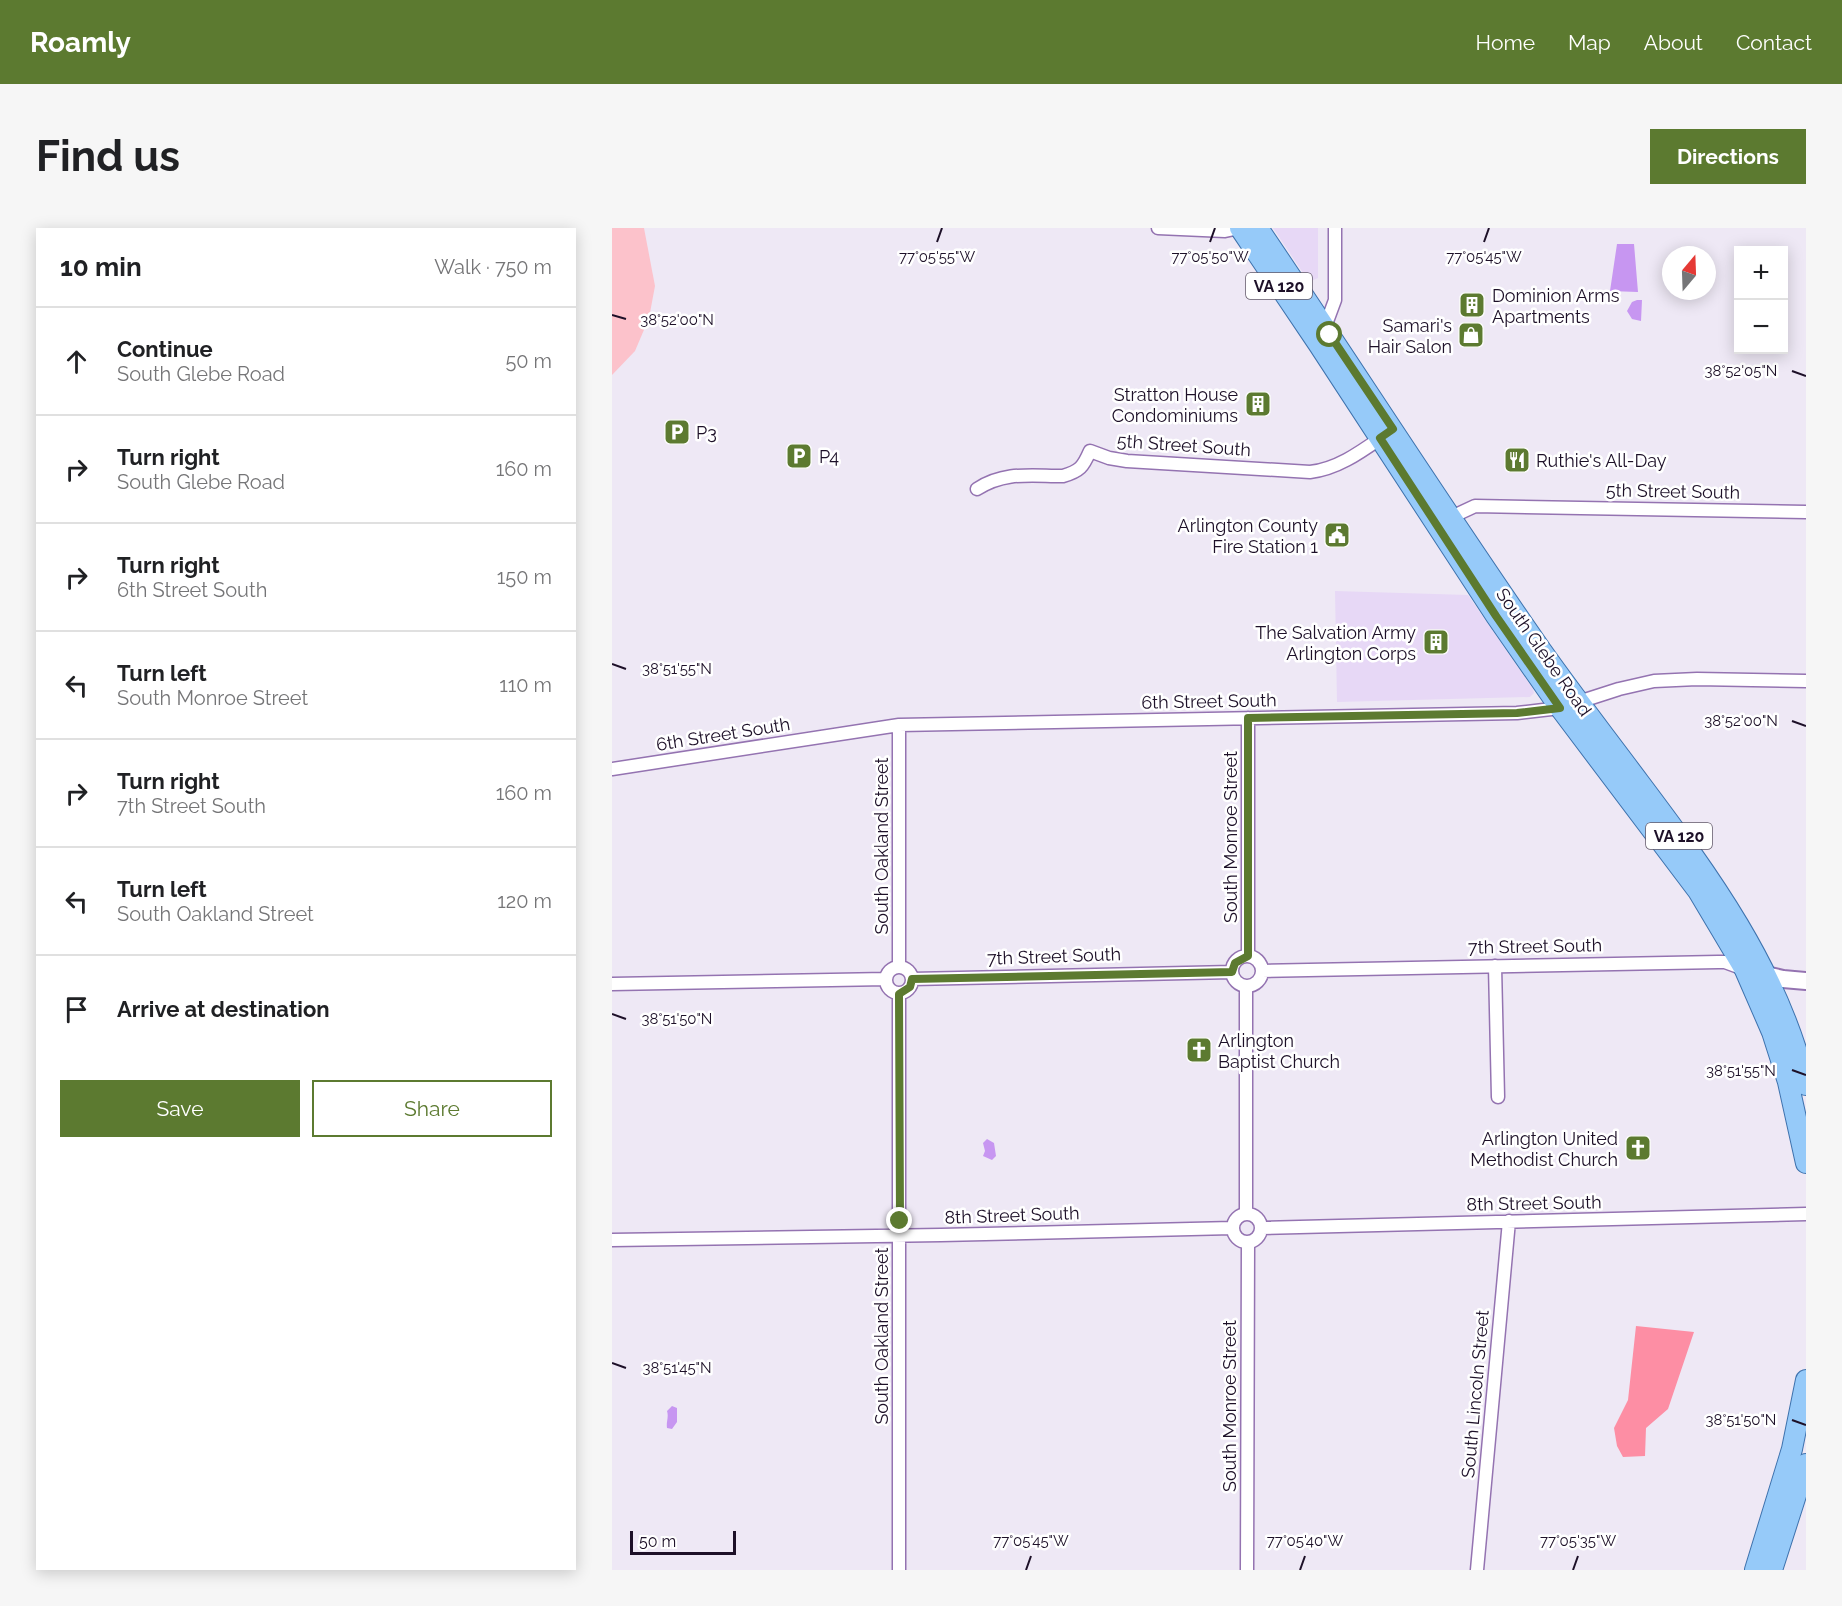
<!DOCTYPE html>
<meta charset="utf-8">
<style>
:root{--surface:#fff;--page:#f6f6f6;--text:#202124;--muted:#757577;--line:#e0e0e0;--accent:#5c7a30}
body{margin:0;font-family:Raleway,sans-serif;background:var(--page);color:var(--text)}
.controls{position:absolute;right:18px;top:18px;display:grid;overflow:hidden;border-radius:0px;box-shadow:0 3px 15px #0003}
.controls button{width:54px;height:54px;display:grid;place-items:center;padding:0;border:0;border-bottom:2px solid var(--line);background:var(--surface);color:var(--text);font:30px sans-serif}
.compass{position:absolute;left:1050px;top:18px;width:54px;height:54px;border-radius:50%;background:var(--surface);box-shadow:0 3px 15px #0003;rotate:19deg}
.scale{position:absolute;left:18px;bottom:15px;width:106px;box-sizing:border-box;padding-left:6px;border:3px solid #1d1028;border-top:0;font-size:16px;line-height:21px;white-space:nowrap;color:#1d1028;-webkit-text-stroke:4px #fff;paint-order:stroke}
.stop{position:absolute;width:18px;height:18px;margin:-14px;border:4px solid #5c7a30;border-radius:50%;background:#fff}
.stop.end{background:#5c7a30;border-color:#fff;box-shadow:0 2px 6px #0008}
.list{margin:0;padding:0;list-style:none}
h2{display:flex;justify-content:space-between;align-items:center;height:78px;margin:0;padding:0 24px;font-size:26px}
h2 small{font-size:20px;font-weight:400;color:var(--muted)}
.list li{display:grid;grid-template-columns:39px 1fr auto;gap:18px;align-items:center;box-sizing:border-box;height:108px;padding:0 24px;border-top:2px solid var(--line)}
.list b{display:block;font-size:22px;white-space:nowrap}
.list p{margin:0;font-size:20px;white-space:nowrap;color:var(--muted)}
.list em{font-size:20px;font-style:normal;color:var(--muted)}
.actions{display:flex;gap:12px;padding:18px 24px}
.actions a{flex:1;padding:14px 0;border:2px solid var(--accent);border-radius:0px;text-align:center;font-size:21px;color:var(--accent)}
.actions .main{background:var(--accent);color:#fff}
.icon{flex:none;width:33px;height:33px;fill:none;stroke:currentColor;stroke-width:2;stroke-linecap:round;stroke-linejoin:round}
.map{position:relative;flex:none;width:1194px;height:1342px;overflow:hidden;border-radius:0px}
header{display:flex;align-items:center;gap:36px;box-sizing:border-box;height:84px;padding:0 30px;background:var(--accent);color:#fff}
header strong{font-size:28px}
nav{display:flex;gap:33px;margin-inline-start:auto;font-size:21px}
.intro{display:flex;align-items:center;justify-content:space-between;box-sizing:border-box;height:144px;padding:0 36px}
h1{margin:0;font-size:42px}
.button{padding:15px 27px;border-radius:0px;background:var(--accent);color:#fff;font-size:21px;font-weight:700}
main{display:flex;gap:36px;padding:0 36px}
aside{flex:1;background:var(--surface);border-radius:0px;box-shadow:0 3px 15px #0003}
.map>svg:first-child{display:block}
.built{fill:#e7d8f6}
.green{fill:#fcc2cb}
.forest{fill:#fd8ea4}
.water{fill:#c796f1}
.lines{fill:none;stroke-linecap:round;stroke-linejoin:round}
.street-casing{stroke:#9473b1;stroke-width:15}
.secondary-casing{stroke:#9473b1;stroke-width:20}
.primary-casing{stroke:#3e72ad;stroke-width:22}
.street{stroke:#fff;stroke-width:12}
.secondary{stroke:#fff;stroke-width:16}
.primary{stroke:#96caf9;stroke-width:20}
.route{stroke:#5c7a30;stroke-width:8}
.ticks{fill:none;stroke:#1d1028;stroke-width:2}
.labels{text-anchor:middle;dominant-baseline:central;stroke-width:5;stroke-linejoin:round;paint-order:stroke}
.shield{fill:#fff;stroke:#615868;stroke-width:1.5}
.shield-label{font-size:16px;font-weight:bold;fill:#1d1028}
.poi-label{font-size:18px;fill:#1d1028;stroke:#fff;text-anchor:start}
.street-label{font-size:18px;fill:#1d1028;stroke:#fff}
.ticks-label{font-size:15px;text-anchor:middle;fill:#1d1028;stroke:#fff;stroke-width:5;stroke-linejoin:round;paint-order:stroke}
</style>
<header>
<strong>Roamly</strong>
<nav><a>Home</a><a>Map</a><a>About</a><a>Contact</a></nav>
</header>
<div class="intro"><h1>Find us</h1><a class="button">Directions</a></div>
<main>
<aside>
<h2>10 min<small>Walk · 750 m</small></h2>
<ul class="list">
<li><svg class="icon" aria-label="ahead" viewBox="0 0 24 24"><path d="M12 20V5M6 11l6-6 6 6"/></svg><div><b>Continue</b><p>South Glebe Road</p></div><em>50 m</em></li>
<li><svg class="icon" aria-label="right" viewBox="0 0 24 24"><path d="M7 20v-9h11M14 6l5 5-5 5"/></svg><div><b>Turn right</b><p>South Glebe Road</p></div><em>160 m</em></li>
<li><svg class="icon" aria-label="right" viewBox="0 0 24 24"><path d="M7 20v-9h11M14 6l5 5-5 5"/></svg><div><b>Turn right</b><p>6th Street South</p></div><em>150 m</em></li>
<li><svg class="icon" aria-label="left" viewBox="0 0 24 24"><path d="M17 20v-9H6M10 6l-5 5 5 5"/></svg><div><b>Turn left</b><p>South Monroe Street</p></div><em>110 m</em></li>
<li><svg class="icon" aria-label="right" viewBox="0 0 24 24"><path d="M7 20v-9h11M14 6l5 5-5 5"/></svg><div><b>Turn right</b><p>7th Street South</p></div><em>160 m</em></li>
<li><svg class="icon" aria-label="left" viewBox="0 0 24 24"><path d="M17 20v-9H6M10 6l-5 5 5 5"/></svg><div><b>Turn left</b><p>South Oakland Street</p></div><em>120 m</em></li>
<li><svg class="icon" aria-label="arrive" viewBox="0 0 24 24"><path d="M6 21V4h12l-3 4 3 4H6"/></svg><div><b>Arrive at destination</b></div></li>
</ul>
<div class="actions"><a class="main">Save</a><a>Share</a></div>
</aside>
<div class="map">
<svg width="1194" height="1342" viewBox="0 0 1194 1342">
<rect width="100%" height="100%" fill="#eee8f5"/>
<path class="built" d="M661,0H706V50L697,54Z
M723,363L856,367L921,461L922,465L918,469L725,474Z"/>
<path class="green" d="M0,0H32L43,58L37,90L23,123L0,147Z"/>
<path class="forest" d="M1024,1098L1082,1104L1056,1181L1034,1200L1033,1228L1011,1229L1005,1218L1002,1200L1016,1172Z"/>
<path class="water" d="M1005,16H1022L1026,64L998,63Z
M1025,72H1030L1029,93L1020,91L1015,83L1020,74Z
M375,911L382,915L384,928L380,932L371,928L373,923L371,915Z
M60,1178L65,1180V1194L60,1201L55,1200C54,1194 57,1189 55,1183Z"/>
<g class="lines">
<g class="street-casing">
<path id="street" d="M546,0L613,3L627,0
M713,99L723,72V0
M365,261C393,243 419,248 451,248C468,243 471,239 478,223L497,230L515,233L698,244C726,241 750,223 773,207
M833,292L863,278L1194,284
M287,497V738
M0,541L287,497L905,485L948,480L1007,461L1042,453L1085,451L1194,453
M636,728V490
M620 743a15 15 0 1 1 30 0a15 15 0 1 1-30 0Z
M883,738L886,869
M274 752a13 13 0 1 1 26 0a13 13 0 1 1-26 0Z
M650,743L1106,734H1113L1132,741
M300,751L620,744
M0,756L274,751
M634,758V985
M621 1000a14 14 0 1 1 28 0a14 14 0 1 1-28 0Z
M650,1000L1194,986
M0,1012L329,1007L620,1000
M287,1342V766
M635,1342L636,1014
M865,1342L897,993"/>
</g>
<g class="secondary-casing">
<path id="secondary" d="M1145,745L1171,751L1194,753"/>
</g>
<g class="primary-casing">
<path id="primary" d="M628,0L707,117L884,388L948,480L1086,663L1133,742L1160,804L1176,854L1194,935
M646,0C741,140 832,283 929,422C961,467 994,510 1027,554C1097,647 1167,742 1194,857
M1143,1342L1180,1221L1194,1152
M1160,1342L1194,1236"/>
</g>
<use href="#street" class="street"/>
<use href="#secondary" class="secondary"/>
<use href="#primary" class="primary"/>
</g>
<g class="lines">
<path class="route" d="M288,993L287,766L298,759L300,751L620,744L623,735L636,728V490L905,485L948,480L884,388L768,210L781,201L718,107"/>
</g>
<path class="ticks" d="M325,14L330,0M598,14L603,0M872,14L877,0M0,87L14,91M1180,143L1194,148M0,436L14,441M1180,493L1194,498M0,786L14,791M1180,842L1194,847M0,1135L14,1140M1180,1192L1194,1197M414,1342L419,1328M688,1342L693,1328M961,1342L966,1328"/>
<defs>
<g id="building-square" transform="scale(1.35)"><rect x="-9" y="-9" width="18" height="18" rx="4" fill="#5c7a30" stroke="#fff"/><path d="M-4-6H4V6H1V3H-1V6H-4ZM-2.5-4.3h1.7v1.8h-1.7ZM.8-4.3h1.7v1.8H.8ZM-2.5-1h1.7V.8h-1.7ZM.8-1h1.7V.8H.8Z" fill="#fff"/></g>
<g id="shop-square" transform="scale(1.35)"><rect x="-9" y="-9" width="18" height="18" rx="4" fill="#5c7a30" stroke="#fff"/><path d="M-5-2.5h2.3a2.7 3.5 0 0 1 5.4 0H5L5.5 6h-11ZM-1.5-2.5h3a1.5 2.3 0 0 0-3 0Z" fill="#fff"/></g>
<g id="parking-square" transform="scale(1.35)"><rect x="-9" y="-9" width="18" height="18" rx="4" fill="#5c7a30" stroke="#fff"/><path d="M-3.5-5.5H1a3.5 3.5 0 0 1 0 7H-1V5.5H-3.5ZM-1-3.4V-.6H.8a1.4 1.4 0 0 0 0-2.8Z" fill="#fff"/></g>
<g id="restaurant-square" transform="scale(1.35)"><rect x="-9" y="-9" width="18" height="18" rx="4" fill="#5c7a30" stroke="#fff"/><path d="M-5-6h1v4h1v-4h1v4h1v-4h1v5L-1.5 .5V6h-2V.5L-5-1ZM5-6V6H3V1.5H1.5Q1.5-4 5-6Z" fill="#fff"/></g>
<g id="civic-square" transform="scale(1.35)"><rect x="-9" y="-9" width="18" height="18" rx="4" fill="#5c7a30" stroke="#fff"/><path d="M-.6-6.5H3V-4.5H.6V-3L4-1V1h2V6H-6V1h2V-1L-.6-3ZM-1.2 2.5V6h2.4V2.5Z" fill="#fff"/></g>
<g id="church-square" transform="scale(1.35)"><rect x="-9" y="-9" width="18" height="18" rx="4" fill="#5c7a30" stroke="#fff"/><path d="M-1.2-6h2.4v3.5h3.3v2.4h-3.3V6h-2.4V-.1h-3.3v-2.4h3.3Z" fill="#fff"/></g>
</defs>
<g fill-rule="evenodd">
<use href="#building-square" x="860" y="77"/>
<use href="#shop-square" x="859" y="107"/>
<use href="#building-square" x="646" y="176"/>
<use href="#parking-square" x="65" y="204"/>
<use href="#parking-square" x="187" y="228"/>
<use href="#restaurant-square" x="905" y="232"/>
<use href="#civic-square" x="725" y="307"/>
<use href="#building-square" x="824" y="414"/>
<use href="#church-square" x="587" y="822"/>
<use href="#church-square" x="1026" y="920"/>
</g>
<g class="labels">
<g class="shield">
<rect x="634" y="45" width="66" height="26" rx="4.5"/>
<rect x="1034" y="595" width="66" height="26" rx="4.5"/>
</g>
<g class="shield-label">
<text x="667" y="58">VA 120</text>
<text x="1067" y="608">VA 120</text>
</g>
<g class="poi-label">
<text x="880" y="67">Dominion Arms<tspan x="880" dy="21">Apartments</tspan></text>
<text x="840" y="97" text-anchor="end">Samari's<tspan x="840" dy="21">Hair Salon</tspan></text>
<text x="626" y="166" text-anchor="end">Stratton House<tspan x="626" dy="21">Condominiums</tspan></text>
<text x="84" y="204">P3</text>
<text x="207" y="228">P4</text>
<text x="924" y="232">Ruthie's All-Day</text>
<text x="706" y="297" text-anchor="end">Arlington County<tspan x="706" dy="21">Fire Station 1</tspan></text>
<text x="804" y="404" text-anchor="end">The Salvation Army<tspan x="804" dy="21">Arlington Corps</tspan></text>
<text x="606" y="812">Arlington<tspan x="606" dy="21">Baptist Church</tspan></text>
<text x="1006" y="910" text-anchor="end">Arlington United<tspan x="1006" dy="21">Methodist Church</tspan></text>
</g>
<g class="street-label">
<text transform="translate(572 217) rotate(4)">5th Street South</text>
<text transform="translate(1061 263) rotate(1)">5th Street South</text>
<text transform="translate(932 424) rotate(55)">South Glebe Road</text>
<text transform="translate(597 473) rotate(-1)">6th Street South</text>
<text transform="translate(111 506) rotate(-9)">6th Street South</text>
<text transform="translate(618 609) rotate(-90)">South Monroe Street</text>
<text transform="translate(269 618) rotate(-90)">South Oakland Street</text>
<text transform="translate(923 718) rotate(-1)">7th Street South</text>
<text transform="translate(442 728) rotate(-2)">7th Street South</text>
<text transform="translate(922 975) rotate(-1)">8th Street South</text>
<text transform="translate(400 987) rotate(-2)">8th Street South</text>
<text transform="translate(269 1108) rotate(-90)">South Oakland Street</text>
<text transform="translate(863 1166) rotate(-85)">South Lincoln Street</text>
<text transform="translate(617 1178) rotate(-90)">South Monroe Street</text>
</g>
</g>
<g class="ticks-label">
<text x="325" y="34">77°05'55"W</text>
<text x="598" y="34">77°05'50"W</text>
<text x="872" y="34">77°05'45"W</text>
<text x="65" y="97">38°52'00"N</text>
<text x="1129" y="148">38°52'05"N</text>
<text x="65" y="446">38°51'55"N</text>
<text x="1129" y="498">38°52'00"N</text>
<text x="65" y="796">38°51'50"N</text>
<text x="1129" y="848">38°51'55"N</text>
<text x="65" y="1145">38°51'45"N</text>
<text x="1129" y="1197">38°51'50"N</text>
<text x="419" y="1318">77°05'45"W</text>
<text x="693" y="1318">77°05'40"W</text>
<text x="966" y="1318">77°05'35"W</text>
</g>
</svg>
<div class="controls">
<button>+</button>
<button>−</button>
</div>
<svg class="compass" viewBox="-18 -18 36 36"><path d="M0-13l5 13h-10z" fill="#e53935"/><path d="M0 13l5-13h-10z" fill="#757577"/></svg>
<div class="scale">50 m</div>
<div class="stop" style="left:718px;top:107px"></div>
<div class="stop end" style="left:288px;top:993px"></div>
</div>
</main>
